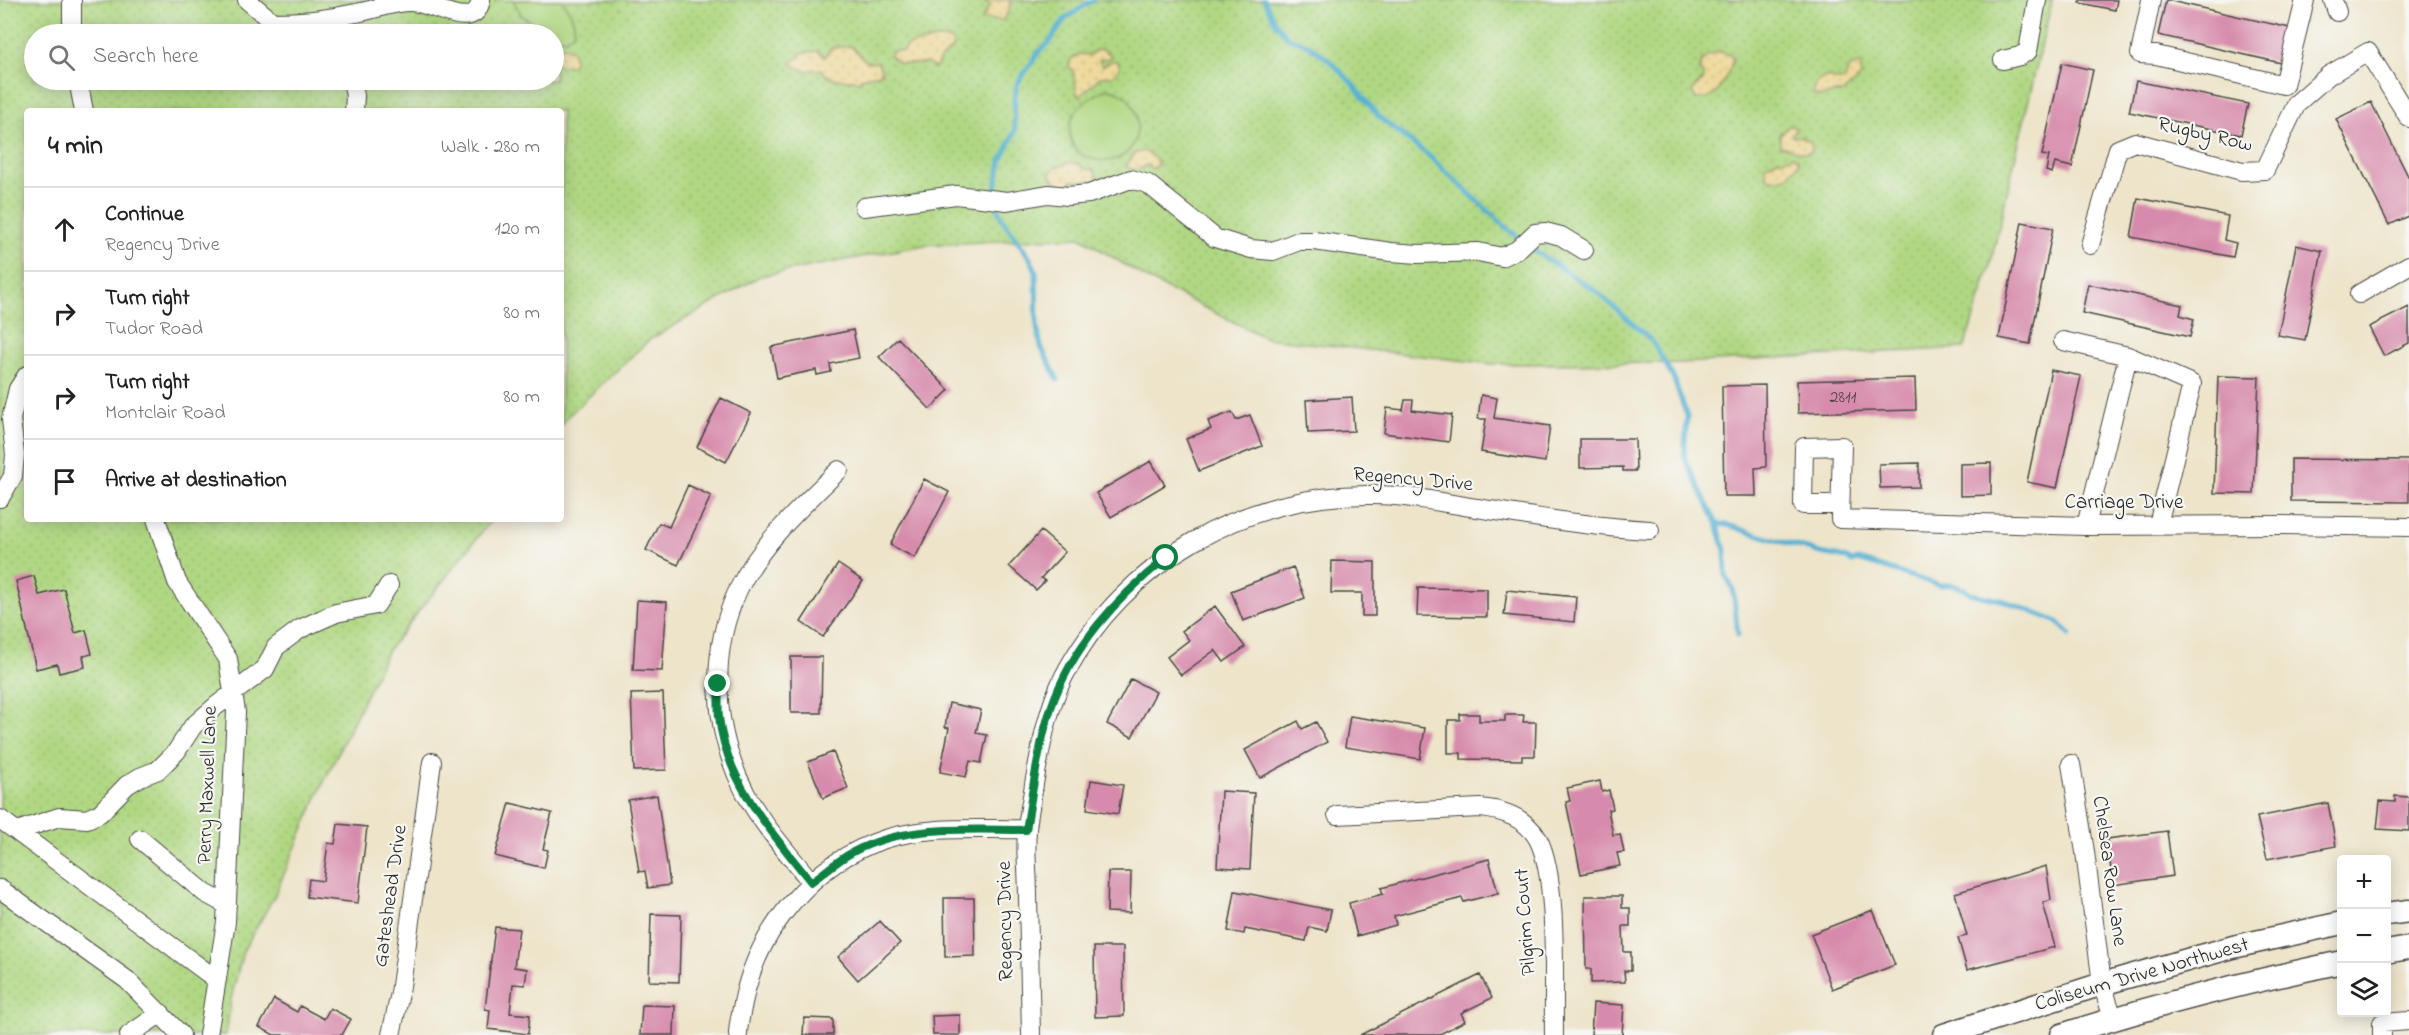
<!DOCTYPE html>
<meta charset="utf-8">
<style>
:root{--surface:#fff;--page:#f2f2f2;--text:#222;--muted:#767676;--line:#e0e0e0}
body{margin:0;font-family:"Indie Flower",sans-serif;background:var(--page);color:var(--text)}
.controls{position:absolute;right:18px;bottom:18px;display:grid;overflow:hidden;border-radius:6px;box-shadow:0 3px 15px #0003}
.controls button{width:54px;height:54px;display:grid;place-items:center;padding:0;border:0;border-bottom:2px solid var(--line);background:var(--surface);color:var(--text);font:30px sans-serif}
.stop{position:absolute;width:18px;height:18px;margin:-14px;border:4px solid #0b8043;border-radius:50%;background:#fff}
.stop.end{background:#0b8043;border-color:#fff;box-shadow:0 2px 6px #0008}
.list{margin:0;padding:0;list-style:none}
h2{display:flex;justify-content:space-between;align-items:center;height:78px;margin:0;padding:0 24px;font-size:26px}
h2 small{font-size:20px;font-weight:400;color:var(--muted)}
.list li{display:grid;grid-template-columns:39px 1fr auto;gap:18px;align-items:center;box-sizing:border-box;height:84px;padding:0 24px;border-top:2px solid var(--line)}
.list b{display:block;font-size:22px;white-space:nowrap}
.list p{margin:0;font-size:20px;white-space:nowrap;color:var(--muted)}
.list em{font-size:20px;font-style:normal;color:var(--muted)}
.icon{flex:none;width:33px;height:33px;fill:none;stroke:currentColor;stroke-width:2;stroke-linecap:round;stroke-linejoin:round}
.map{position:relative;flex:none;width:2409px;height:1035px;overflow:hidden}
.search{position:absolute;background:var(--surface);box-shadow:0 3px 15px #0003;left:24px;top:24px;width:540px;height:66px;display:flex;align-items:center;gap:15px;box-sizing:border-box;padding:0 21px;border-radius:33px;color:var(--muted);font-size:22px}
.panel{position:absolute;background:var(--surface);box-shadow:0 3px 15px #0003;left:24px;top:108px;width:540px;height:414px;border-radius:6px}
.map>svg:first-child{display:block}
.grass{fill:url(#grass-dots);stroke:#6e8257;stroke-width:1.5;fill-rule:evenodd}
.sand{fill:url(#sand-dots);stroke:#8c8264;stroke-width:1.5}
.pitch{fill:#b0d883;stroke:#6e8257;stroke-width:1.5}
.lines{fill:none;stroke-linecap:round;stroke-linejoin:round}
.stream{stroke:#55b1d3;stroke-width:5}
.building{fill:#d78bac}
.minor-casing{stroke:#484743;stroke-width:20}
.major-casing{stroke:#484743;stroke-width:25}
.minor{stroke:#fff;stroke-width:18}
.major{stroke:#fff;stroke-width:22}
.route{stroke:#0b8043;stroke-width:8}
.labels{text-anchor:middle;dominant-baseline:central;stroke-width:4.5;stroke-linejoin:round;paint-order:stroke}
.number-label{font-size:18px;fill:#56434b}
.street-label{font-size:21px;fill:#2b2b2b;stroke:#f6f6f2}
</style>
<div class="map">
<svg width="2409" height="1035" viewBox="0 0 2409 1035">
<defs>
<pattern id="grass-dots" width="8" height="8" patternUnits="userSpaceOnUse" patternTransform="scale(1.5)"><rect width="8" height="8" fill="#b0d883"/><path d="M2 2h.1M6 6h.1" fill="none" stroke="#98ba71" stroke-width="1.8" stroke-linecap="round"/></pattern>
<pattern id="sand-dots" width="8" height="8" patternUnits="userSpaceOnUse" patternTransform="scale(1.5)"><rect width="8" height="8" fill="#eeda9e"/><path d="M2 2h.1M6 6h.1" fill="none" stroke="#cb8" stroke-width="1.8" stroke-linecap="round"/></pattern>
</defs>
<rect width="100%" height="100%" fill="#f6f6f2"/>
<filter id="ink" filterUnits="userSpaceOnUse"><feTurbulence type="fractalNoise" baseFrequency=".0167" numOctaves="2"/><feDisplacementMap in="SourceGraphic" scale="12" xChannelSelector="R" yChannelSelector="G"/><feConvolveMatrix kernelMatrix="1 2 1 2 8 2 1 2 1" color-interpolation-filters="sRGB"/></filter>
<filter id="wash" filterUnits="userSpaceOnUse"><feTurbulence type="fractalNoise" baseFrequency=".008" numOctaves="4" result="noise"/><feDisplacementMap in="SourceGraphic" scale="24" xChannelSelector="R" yChannelSelector="G"/><feGaussianBlur stdDeviation="1.35" result="paint"/><feColorMatrix in="noise" values="0 0 0 0 0 0 0 0 0 0 0 0 0 0 0 0 0 1.4 0 .05"/><feComposite in="paint" operator="in"/></filter>
<g filter="url(#wash)">
<rect width="100%" height="100%" fill="#ede4c9"/>
<path class="grass" d="M0,0H2052L1989,270L1964,348L1679,363L1493,364L1266,338L1151,281L1080,237L925,245L760,276L649,340L569,415L561,426V111H27V519H492L388,650L321,788L274,897L243,951L231,999L226,1035H0ZM34,34H554V80H34Z"/>
<path class="sand" d="M981,0H1010L1009,11L1003,20L982,19L991,4Z
M935,39H948L953,43C952,55 940,52 937,66L934,68L927,63C920,65 909,63 900,64L889,55L895,51H903L906,46Z
M554,45L569,48L573,52L574,62L571,66L554,65Z
M850,46C858,50 861,60 869,62C872,63 875,62 878,62L882,73L861,78L860,81C845,77 832,85 821,69L806,71L792,65L791,62L798,58L801,53L818,51L825,57L831,48Z
M1102,49L1111,55L1109,58L1099,60L1102,66L1112,61H1118L1120,68L1112,76L1100,77L1080,96L1077,94L1073,70L1069,67L1070,60L1079,54L1090,55L1096,50Z
M1719,52L1730,55L1733,59C1733,65 1719,91 1715,94C1710,98 1703,99 1696,99L1692,91L1704,79L1703,74L1699,71C1700,58 1709,55 1719,52Z
M1858,64L1861,65V77L1842,93H1834L1820,97L1813,94C1813,83 1820,77 1830,77L1836,80H1844L1849,68Z
M1789,126L1795,127V131L1792,134L1793,137L1802,136L1803,139L1811,142L1812,151L1805,153L1780,146V132L1782,133Z
M1144,151L1159,161L1156,162L1158,165L1151,169L1147,165L1138,170L1127,168V165L1135,153Z
M1792,156L1797,158L1799,163L1787,177L1772,180L1766,176L1765,166L1779,158L1782,160Z
M1066,163H1078L1085,169L1094,170L1097,178L1095,181C1086,181 1079,181 1071,181L1072,184C1063,188 1052,182 1050,173L1057,166H1062Z"/>
<path class="pitch" d="M513,0H561C569,9 576,20 574,32L565,39L554,37V34H550L522,16Z
M1107,89C1152,92 1148,177 1089,158C1070,152 1064,130 1075,113C1081,104 1098,92 1107,89Z"/>
<g class="lines">
<path class="stream" d="M1264,0L1275,22L1288,38L1309,45L1329,60L1351,82L1379,117L1429,156L1509,230L1536,252L1596,291L1652,341L1673,377L1687,416L1684,457L1717,524L1725,550L1726,576L1733,589L1738,635
M1058,380L1041,347L1037,327L1036,271L1030,258L1003,220L999,211L995,191L1001,161L1015,132L1014,100L1017,84L1040,50L1048,44L1065,19L1093,0
M1717,524C1730,524 1737,528 1749,532C1771,539 1794,545 1817,552C1829,556 1841,554 1852,562L1857,560L1865,562L1939,585H1952L1965,589L1972,594L2005,601L2058,622L2070,635"/>
</g>
<g id="blocks">
<path class="building" d="M2080,0H2117L2115,10L2080,3Z
M2166,0L2290,28L2281,63L2158,35Z
M2062,63L2093,70L2072,167L2055,163L2052,173L2046,171L2049,156L2042,155Z
M2136,81L2248,104L2241,135L2129,112Z
M2371,102L2409,178V216L2389,225L2336,119Z
M2138,198L2228,216L2224,240L2236,243L2233,257L2131,237Z
M2022,222L2053,228L2030,344L1999,338Z
M2296,245L2322,251L2305,340L2278,335Z
M2088,284L2182,305L2180,315L2194,319L2190,337L2082,313Z
M2409,307V343L2384,356L2369,327Z
M853,330L859,358L830,364L831,372L817,375L816,370L777,378L771,347Z
M898,338L949,390L930,409L879,357Z
M2051,370L2081,376L2057,488L2027,482Z
M2218,376L2259,377L2254,494L2214,493Z
M1915,378L1916,410L1798,413L1797,381Z
M1765,385L1766,467L1755,468L1756,496H1724L1722,386Z
M1481,395L1497,398L1494,418L1550,426L1545,462L1481,452L1486,419H1478Z
M1352,397L1354,431L1308,433L1306,400Z
M721,398L751,413L726,462L697,447Z
M1405,400H1413L1412,410L1452,415L1449,442L1384,433L1387,408L1403,410Z
M1232,412L1236,420L1250,415L1262,446L1199,471L1186,439L1211,429L1208,421Z
M1580,439H1635L1636,471H1623V467L1580,468Z
M2291,459L2409,460V502L2291,501Z
M1151,461L1165,485L1111,517L1096,493Z
M1919,463V487L1880,488L1879,464Z
M1991,463V495L1960,496V464Z
M924,479L949,492L915,558L890,545Z
M688,485L711,496L678,565L646,550L659,523L669,527Z
M1041,531L1065,552L1041,578L1045,581L1036,590L1009,566Z
M1332,561L1375,562V616H1362V593H1331Z
M838,564L863,581L823,637L801,622Z
M1293,567L1305,598L1243,621L1231,591Z
M34,576L39,595L64,589L75,633L86,630L92,654L83,656L85,667L59,673L57,664L36,669L16,581Z
M1418,588L1487,589V617L1417,616Z
M1507,590L1576,597L1574,622L1504,615Z
M637,600L667,602L662,671L633,670Z
M1215,606L1245,647L1224,662L1215,650L1181,675L1167,657L1189,640L1182,631Z
M791,657H822L821,713H791Z
M1131,679L1156,692L1132,737L1107,724Z
M663,693L666,770L634,771L631,694Z
M949,703L981,710L976,733L987,735L981,763L970,761L966,777L940,772L949,728L945,727Z
M1460,714H1479V721H1505V715H1524L1523,722H1536L1535,756H1522V760L1461,759V753H1448V720H1460Z
M1350,716L1425,728L1420,759L1345,747Z
M1298,721L1302,729L1316,722L1327,742L1260,778L1245,750Z
M833,752L848,788L823,798L808,762Z
M1091,780L1123,785L1118,814L1087,809Z
M1600,781L1602,792L1609,790L1613,809L1608,810L1613,835L1620,834L1624,852L1617,853L1620,866L1581,874L1566,802L1570,801L1567,788Z
M1221,791L1254,793L1250,869L1217,867Z
M657,795L670,885L648,888L645,871L639,872L628,800Z
M2395,796L2409,797V831L2377,829L2380,801L2395,802Z
M510,803L552,813L543,849L548,850L544,868L495,856Z
M2328,803L2336,846L2267,859L2257,817Z
M338,824L367,827L358,903L307,897L309,879L323,881L328,843L335,844Z
M2167,831L2173,876L2113,885L2107,839Z
M1489,859L1498,893L1464,902L1462,898L1394,916L1396,925L1357,936L1349,903L1383,894L1381,888Z
M2046,866L2051,900L2043,903L2055,947L1967,970L1958,938L1967,936L1955,893Z
M1108,872H1131L1130,913L1107,912Z
M1235,891L1331,910L1327,931L1309,927L1306,941L1245,929L1244,934L1228,931Z
M1585,896H1622V908H1630V926H1623L1624,952H1631V971H1624L1625,982L1591,983V969H1586Z
M944,898H974L975,956L945,957Z
M1873,910L1895,965L1832,989L1811,934Z
M651,914L681,915L679,982L649,981Z
M880,921L900,943L858,980L838,957Z
M495,927L519,929L514,967L527,969L525,985L513,984L510,1013L530,1015L528,1034L488,1029L490,1010L485,1009Z
M1094,947H1123L1124,1016L1095,1017Z
M1480,975L1492,998L1461,1013L1465,1021L1438,1035H1360Z
M274,999L297,1012L300,1006L324,1019L330,1008L351,1019L342,1035H274L259,1027Z
M1593,1003L1624,1005L1622,1035H1591Z
M642,1005L675,1006L674,1035H640Z
M960,1015V1035H933L932,1016Z
M804,1018L833,1019V1035H803Z"/>
</g>
</g>
<g filter="url(#ink)">
<use href="#blocks" fill-opacity="0" stroke="#484743" stroke-width="1.5"/>
<g class="lines">
<g class="minor-casing">
<path id="minor" d="M72,0V34
M247,0L281,29
M2151,0L2140,54L2156,55L2284,85L2305,0
M2333,0L2337,12
M273,22C301,22 329,19 356,13C374,10 392,2 410,2C432,1 474,35 481,0
M2003,60L2020,56L2028,51L2037,0
M78,80L84,111
M352,80L355,96L354,111
M864,207L956,195L1007,201L1048,194L1068,196L1089,194L1131,179L1148,184L1215,238L1251,249L1273,251L1299,241H1314L1391,252L1418,254L1478,252L1502,257L1517,250L1535,233L1545,232L1561,236L1584,250
M2090,245L2118,149L2135,142L2242,171L2265,170L2297,103L2329,75L2368,52L2409,118
M2359,294L2409,265
M2063,341L2128,356L2192,384L2158,525
M0,498L13,476L15,455L11,419L18,389L27,375
M1840,505H1803L1804,447L1842,446L1840,519L2086,526L2283,525L2409,527
M156,519L177,582L228,659L236,712L226,922L208,1035
M2086,526L2128,356
M2071,764L2085,852L2102,984L2113,1018
M1337,815L1480,808C1503,810 1526,818 1538,839C1559,879 1553,988 1554,1035
M0,819L217,980
M17,831L59,817L87,819L100,813L127,785L140,777L158,770L176,752L193,726L216,706L265,669L276,647L300,629L336,613L376,605L389,585
M140,839L205,893L227,905
M811,882C789,854 763,826 746,794C713,732 708,652 739,588C762,542 803,505 839,470
M0,889L127,980L181,1035
M129,1035L161,1013
M391,1035L400,993L432,762
M738,1035C738,1024 741,1014 743,1003C757,930 813,862 885,839C929,825 981,830 1026,829
M1031,1035C1030,989 1029,943 1028,897C1028,875 1025,852 1027,830C1028,815 1032,799 1034,784C1041,747 1047,710 1064,676C1124,561 1247,492 1375,495C1409,495 1444,503 1477,508C1535,517 1591,527 1650,530
M2382,1035V1023L2409,1021"/>
</g>
<g class="major-casing">
<path id="major" d="M2386,914L2409,911
M2386,952L2409,948
M1944,1035L2102,984L2233,947L2342,923
M2062,1035C2154,1005 2247,982 2342,962"/>
</g>
<use href="#minor" class="minor"/>
<use href="#major" class="major"/>
</g>
</g>
<g class="lines" filter="url(#ink)">
<path class="route" d="M718,684C719,695 718,706 719,717C726,782 772,833 811,882C825,872 838,860 853,852C905,824 969,830 1026,830C1033,789 1038,747 1051,708C1072,646 1117,598 1166,558"/>
</g>
<g class="labels">
<g class="number-label">
<text x="1843" y="398">2811</text>
</g>
<g class="street-label">
<text transform="translate(2205 135) rotate(13)">Rugby Row</text>
<text transform="translate(1413 480) rotate(5)">Regency Drive</text>
<text x="2124" y="503">Carriage Drive</text>
<text transform="translate(208 785) rotate(-88)">Perry Maxwell Lane</text>
<text transform="translate(2109 871) rotate(82)">Chelsea Row Lane</text>
<text transform="translate(391 896) rotate(-82)">Gateshead Drive</text>
<text transform="translate(1006 921) rotate(-91)">Regency Drive</text>
<text transform="translate(1526 922) rotate(-94)">Pilgrim Court</text>
<text transform="translate(2142 975) rotate(-16)">Coliseum Drive Northwest</text>
</g>
</g>
</svg>
<div class="controls">
<button>+</button>
<button>−</button>
<button><svg class="icon" aria-label="layers" viewBox="0 0 24 24"><path d="M12 4l9 5-9 5-9-5zM3 14l9 5 9-5"/></svg></button>
</div>
<div class="stop" style="left:1166px;top:558px"></div>
<div class="stop end" style="left:718px;top:684px"></div>
<div class="search"><svg class="icon" aria-label="search" viewBox="0 0 24 24"><circle cx="10" cy="10" r="6"/><path d="M15 15l6 6"/></svg>Search here</div>
<section class="panel">
<h2>4 min<small>Walk · 280 m</small></h2>
<ul class="list">
<li><svg class="icon" aria-label="ahead" viewBox="0 0 24 24"><path d="M12 20V5M6 11l6-6 6 6"/></svg><div><b>Continue</b><p>Regency Drive</p></div><em>120 m</em></li>
<li><svg class="icon" aria-label="right" viewBox="0 0 24 24"><path d="M7 20v-9h11M14 6l5 5-5 5"/></svg><div><b>Turn right</b><p>Tudor Road</p></div><em>80 m</em></li>
<li><svg class="icon" aria-label="right" viewBox="0 0 24 24"><path d="M7 20v-9h11M14 6l5 5-5 5"/></svg><div><b>Turn right</b><p>Montclair Road</p></div><em>80 m</em></li>
<li><svg class="icon" aria-label="arrive" viewBox="0 0 24 24"><path d="M6 21V4h12l-3 4 3 4H6"/></svg><div><b>Arrive at destination</b></div></li>
</ul>
</section>
</div>
